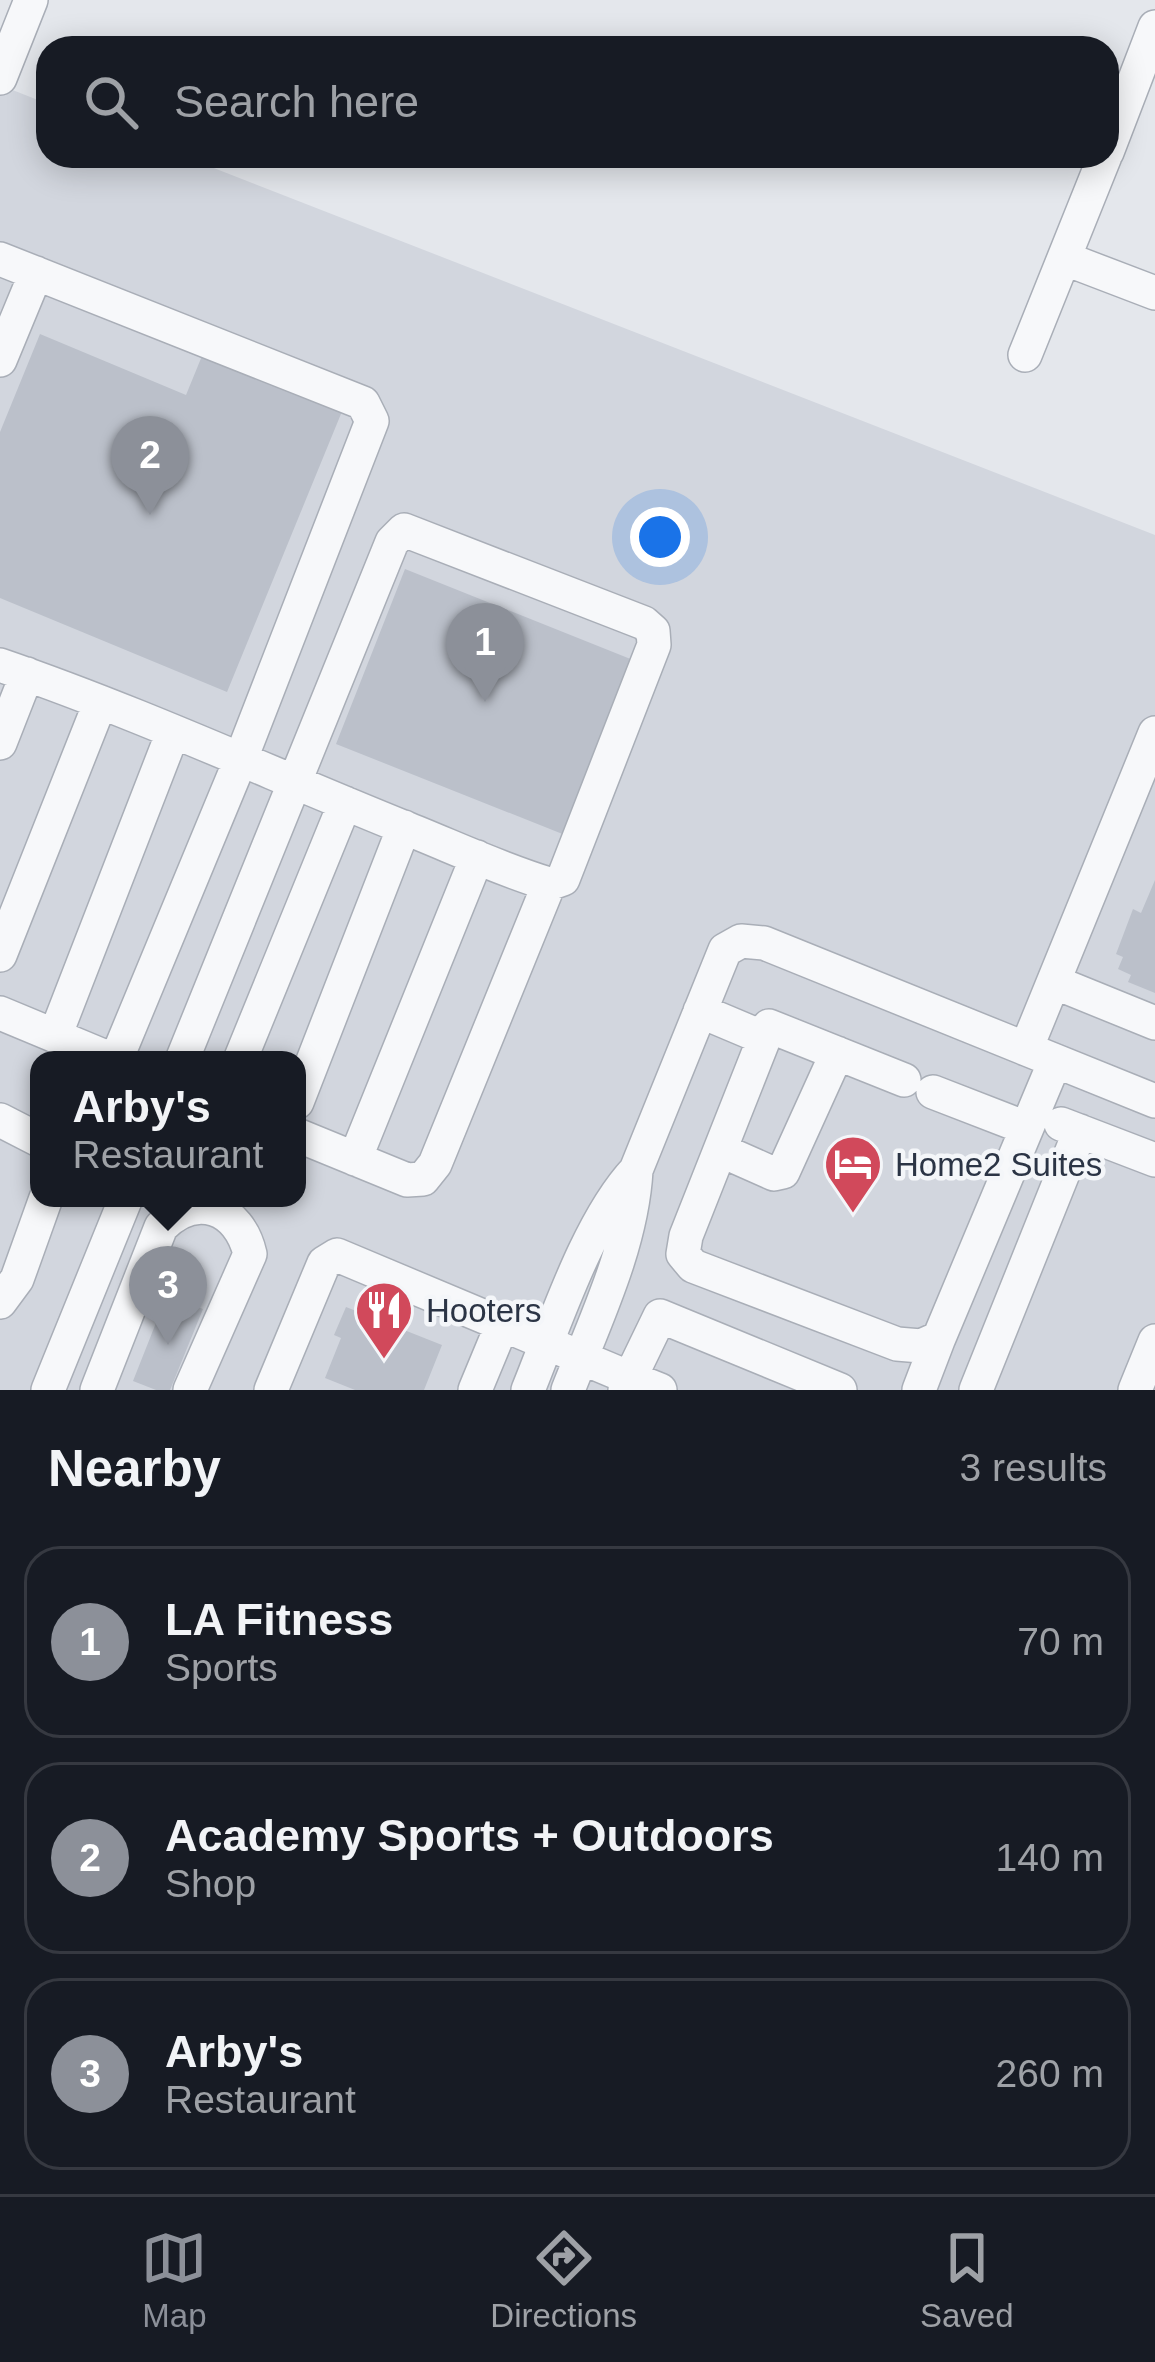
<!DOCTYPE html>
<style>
:root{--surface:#171b24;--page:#20242c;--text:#f1f3f6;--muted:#9ea1a6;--line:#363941;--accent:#8c9099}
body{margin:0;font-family:Arial,sans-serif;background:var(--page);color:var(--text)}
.you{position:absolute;left:660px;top:537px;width:42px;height:42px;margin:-30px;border:9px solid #fff;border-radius:50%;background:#1a73e8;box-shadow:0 0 0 18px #1a73e833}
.badge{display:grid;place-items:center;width:78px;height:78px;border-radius:50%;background:var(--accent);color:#fff;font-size:39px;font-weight:700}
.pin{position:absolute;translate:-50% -99px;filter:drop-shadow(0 3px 6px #0008)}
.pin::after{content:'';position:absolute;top:63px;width:42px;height:36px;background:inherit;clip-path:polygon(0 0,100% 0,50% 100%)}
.popup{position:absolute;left:30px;top:1051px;width:276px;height:156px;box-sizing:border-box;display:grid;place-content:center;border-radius:24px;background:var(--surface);filter:drop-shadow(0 3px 9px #0005);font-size:39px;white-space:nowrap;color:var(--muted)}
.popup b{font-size:45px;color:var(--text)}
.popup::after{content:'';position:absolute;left:50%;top:100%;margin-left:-24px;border:24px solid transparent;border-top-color:var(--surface)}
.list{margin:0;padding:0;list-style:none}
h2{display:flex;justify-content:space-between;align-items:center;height:156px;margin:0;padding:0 48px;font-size:51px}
h2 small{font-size:39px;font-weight:400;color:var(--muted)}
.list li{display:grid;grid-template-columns:78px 1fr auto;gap:36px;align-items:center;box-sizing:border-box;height:192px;margin:0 24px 24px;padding:0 24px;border:3px solid var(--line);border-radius:36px}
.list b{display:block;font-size:45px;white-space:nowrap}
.list p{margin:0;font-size:39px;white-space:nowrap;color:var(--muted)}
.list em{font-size:39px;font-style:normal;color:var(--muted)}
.icon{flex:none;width:66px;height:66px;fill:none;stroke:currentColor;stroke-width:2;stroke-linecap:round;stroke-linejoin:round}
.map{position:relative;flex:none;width:1155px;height:1390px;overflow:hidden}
.search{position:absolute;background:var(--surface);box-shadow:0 6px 30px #0003;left:36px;right:36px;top:36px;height:132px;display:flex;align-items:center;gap:30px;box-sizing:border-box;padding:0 42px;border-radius:36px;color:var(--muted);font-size:45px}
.sheet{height:804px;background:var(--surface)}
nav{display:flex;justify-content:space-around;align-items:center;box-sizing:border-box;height:168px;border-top:3px solid var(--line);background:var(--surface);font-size:33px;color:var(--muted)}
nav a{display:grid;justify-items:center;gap:6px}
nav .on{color:var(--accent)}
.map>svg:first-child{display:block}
.built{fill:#d2d6de;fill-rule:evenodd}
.building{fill:#bbc0ca}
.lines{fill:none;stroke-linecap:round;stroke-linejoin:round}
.minor-casing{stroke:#a9aeb7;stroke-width:36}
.minor{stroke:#f7f8fa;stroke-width:33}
.labels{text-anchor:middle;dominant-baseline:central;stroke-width:9;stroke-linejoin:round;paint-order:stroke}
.poi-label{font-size:33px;fill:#2b3445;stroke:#f4f6f9;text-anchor:start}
</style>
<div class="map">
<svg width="1155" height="1390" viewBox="0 0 1155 1390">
<rect width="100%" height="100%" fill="#e4e7ec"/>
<path class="built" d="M0,85L48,104V156H183L1155,535V1390H0ZM39,1060H297V1198H39Z"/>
<path class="building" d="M40,334L186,395L204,351L343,409L227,692L0,598V432Z
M405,569L633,660L565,835L336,744Z
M1155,880V993L1128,982L1131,975L1118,969L1123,957L1116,954L1133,909L1141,913Z
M167,1295L203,1309L170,1390H156L133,1381Z
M346,1307L442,1345L424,1390H355L325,1378L341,1338L334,1335Z"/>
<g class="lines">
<g class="minor-casing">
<path id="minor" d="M0,78L31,0
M1107,152L1155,27
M0,259L363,403L372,421L240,761L116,1060
M1066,259L1155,293
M1025,355L1105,156
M0,360L36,273
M0,665C137,712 269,773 403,827C451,846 499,869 549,884L563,879L654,645L653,631L644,623L404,530L392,542L182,1060
M0,743L27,674
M0,955L100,703
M1054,982L1155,1023
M700,1011L764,1038
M0,1013L113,1060
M55,1036L173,732
M1026,1049L1155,733
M240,1060L345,803
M904,1080L769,1026L686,1236L683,1254L693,1266L897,1344L921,1346L939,1338L1055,1061
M933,1092L1026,1128
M297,1102L404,827
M0,1120L39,1140
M1061,1124L1155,1160
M297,1135L407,1180L423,1179L435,1164L549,884
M720,1150L774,1174L783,1172L837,1053
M355,1159L477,857
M636,1170L725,950L741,941L764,943L1155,1101
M0,1302L17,1279L46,1198
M48,1390L126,1198
M97,1390L161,1227C196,1191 239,1207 250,1254L190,1390
M271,1390L324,1263L337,1255L630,1378L660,1316L840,1390
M475,1390L502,1325
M528,1390C555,1324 588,1221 636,1170C632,1245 595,1321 568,1390
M625,1390L630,1378L660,1390
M919,1390L940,1335
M976,1390L1080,1131
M1135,1390L1155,1341"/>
</g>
<use href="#minor" class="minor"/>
</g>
<defs>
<g id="hotel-pin" transform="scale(3)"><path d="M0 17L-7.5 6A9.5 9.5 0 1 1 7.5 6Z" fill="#d1495b" stroke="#f4f6f9"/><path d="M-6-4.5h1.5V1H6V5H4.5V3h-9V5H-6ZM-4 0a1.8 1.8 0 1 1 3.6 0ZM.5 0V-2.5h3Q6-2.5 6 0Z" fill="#fff"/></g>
<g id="restaurant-pin" transform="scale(3)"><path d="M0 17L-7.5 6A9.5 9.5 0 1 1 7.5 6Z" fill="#d1495b" stroke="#f4f6f9"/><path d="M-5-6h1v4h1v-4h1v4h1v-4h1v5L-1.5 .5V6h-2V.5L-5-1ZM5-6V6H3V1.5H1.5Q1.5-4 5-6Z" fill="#fff"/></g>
</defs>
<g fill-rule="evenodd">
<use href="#hotel-pin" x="853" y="1164"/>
<use href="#restaurant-pin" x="384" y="1310"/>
</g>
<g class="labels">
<g class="poi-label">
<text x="895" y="1164">Home2 Suites</text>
<text x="426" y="1310">Hooters</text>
</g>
</g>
</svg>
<div class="you"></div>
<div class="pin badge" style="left:485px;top:702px">1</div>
<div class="pin badge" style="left:150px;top:515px">2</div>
<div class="pin badge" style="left:168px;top:1345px">3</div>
<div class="popup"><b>Arby's</b>Restaurant</div>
<div class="search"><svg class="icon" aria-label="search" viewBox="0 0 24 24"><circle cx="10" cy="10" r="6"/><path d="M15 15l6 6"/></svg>Search here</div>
</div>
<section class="sheet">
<h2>Nearby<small>3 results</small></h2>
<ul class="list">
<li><span class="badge">1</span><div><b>LA Fitness</b><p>Sports</p></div><em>70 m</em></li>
<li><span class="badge">2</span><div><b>Academy Sports + Outdoors</b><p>Shop</p></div><em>140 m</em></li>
<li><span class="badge">3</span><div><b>Arby's</b><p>Restaurant</p></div><em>260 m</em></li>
</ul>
</section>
<nav>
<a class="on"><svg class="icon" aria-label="map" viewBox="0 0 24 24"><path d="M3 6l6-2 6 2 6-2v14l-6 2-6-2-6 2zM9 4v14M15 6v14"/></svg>Map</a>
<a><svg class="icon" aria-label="directions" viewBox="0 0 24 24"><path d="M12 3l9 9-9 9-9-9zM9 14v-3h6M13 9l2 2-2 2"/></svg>Directions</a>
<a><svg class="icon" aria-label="saved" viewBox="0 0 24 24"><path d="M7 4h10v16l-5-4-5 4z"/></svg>Saved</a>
</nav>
